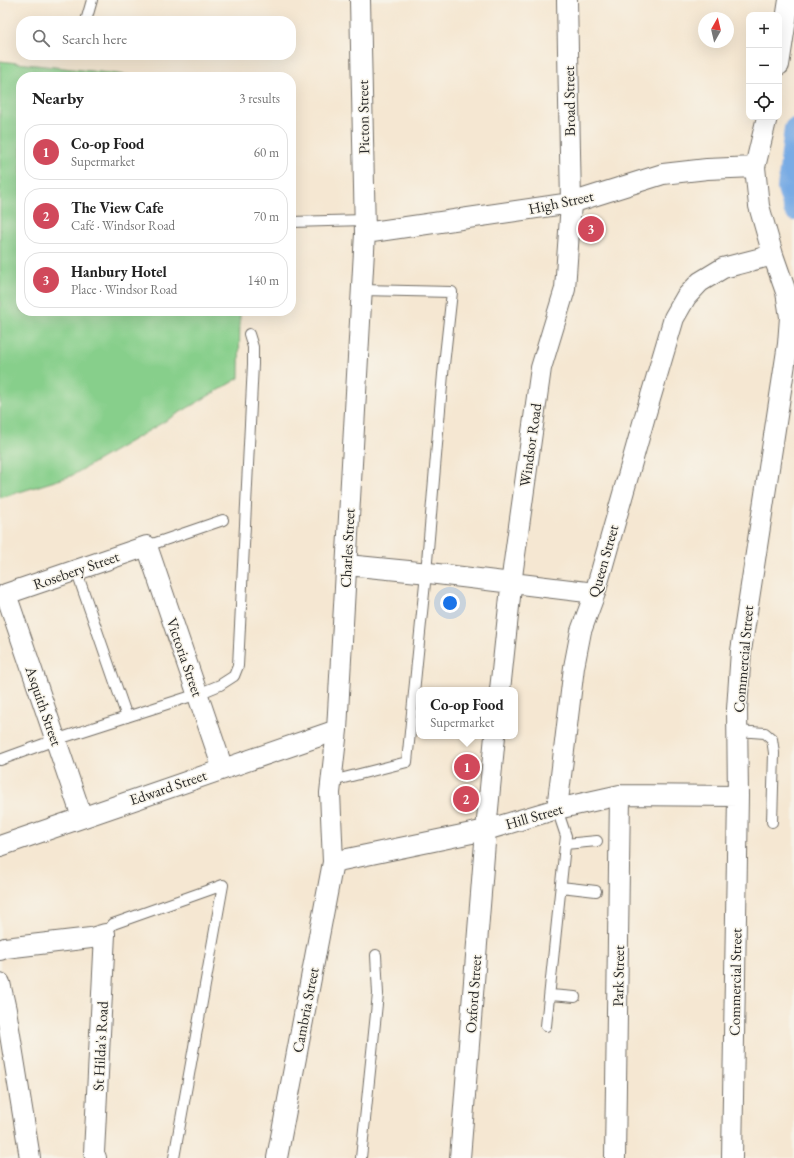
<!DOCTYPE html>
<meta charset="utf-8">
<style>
:root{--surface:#fff;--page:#f6f6f6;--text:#222;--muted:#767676;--line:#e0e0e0;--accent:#d1495b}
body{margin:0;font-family:"EB Garamond",serif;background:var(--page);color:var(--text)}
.controls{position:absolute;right:12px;top:12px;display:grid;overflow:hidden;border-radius:8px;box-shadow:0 4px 16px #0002}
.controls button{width:36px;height:36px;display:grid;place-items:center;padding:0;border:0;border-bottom:1px solid var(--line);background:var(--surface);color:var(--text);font:20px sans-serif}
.compass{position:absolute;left:698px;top:12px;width:36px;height:36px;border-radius:50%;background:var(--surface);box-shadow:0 4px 16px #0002;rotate:8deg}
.you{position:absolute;left:450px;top:603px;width:14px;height:14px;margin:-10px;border:3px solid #fff;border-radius:50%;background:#1a73e8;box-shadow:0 0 0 6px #1a73e833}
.badge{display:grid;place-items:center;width:26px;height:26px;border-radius:50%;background:var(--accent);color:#fff;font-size:13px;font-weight:700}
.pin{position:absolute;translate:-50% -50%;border:2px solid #fff;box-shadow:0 1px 4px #0006}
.popup{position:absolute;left:416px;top:687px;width:102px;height:52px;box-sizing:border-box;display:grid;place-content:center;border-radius:8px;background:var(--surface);filter:drop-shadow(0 1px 3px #0005);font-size:13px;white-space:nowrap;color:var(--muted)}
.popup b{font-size:15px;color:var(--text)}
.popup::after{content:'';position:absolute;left:50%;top:100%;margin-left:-8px;border:8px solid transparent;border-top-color:var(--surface)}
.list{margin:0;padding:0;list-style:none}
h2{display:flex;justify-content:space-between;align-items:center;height:52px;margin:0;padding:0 16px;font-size:17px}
h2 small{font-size:13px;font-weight:400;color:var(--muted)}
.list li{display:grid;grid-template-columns:26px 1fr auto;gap:12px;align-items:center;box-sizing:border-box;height:56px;margin:0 8px 8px;padding:0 8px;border:1px solid var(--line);border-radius:16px}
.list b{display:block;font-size:15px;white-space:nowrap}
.list p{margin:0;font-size:13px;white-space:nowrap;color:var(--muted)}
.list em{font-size:13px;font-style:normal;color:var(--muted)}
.icon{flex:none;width:22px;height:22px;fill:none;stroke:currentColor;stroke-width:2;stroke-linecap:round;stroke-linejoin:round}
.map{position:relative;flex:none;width:794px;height:1158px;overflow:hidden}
.search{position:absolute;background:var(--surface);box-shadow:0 4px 16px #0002;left:16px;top:16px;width:280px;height:44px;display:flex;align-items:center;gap:10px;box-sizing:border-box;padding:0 14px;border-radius:16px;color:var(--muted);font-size:15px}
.panel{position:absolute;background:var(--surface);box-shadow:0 4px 16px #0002;left:16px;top:72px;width:280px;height:244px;border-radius:16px}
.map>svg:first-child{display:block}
.green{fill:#87cf8b;stroke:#597d5b}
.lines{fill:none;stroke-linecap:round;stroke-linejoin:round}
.canal{stroke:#78abe4;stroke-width:20}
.lane-casing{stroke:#726d65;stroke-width:12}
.street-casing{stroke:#726d65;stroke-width:22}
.lane{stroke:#fff;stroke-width:10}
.street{stroke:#fff;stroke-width:20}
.labels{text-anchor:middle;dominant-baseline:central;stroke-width:3;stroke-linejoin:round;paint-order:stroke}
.street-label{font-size:15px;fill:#2b2b2b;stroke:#f7f3e8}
</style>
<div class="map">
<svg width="794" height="1158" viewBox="0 0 794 1158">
<rect width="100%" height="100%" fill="#f7f3e8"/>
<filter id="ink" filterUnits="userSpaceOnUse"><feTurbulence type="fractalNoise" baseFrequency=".025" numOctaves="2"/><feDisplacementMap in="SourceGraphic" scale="8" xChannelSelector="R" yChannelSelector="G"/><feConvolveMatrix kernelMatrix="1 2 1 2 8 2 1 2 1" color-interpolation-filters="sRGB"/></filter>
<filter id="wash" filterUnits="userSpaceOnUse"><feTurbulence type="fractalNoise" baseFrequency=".012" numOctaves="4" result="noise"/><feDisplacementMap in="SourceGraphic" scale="16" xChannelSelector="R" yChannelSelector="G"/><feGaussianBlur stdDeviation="0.9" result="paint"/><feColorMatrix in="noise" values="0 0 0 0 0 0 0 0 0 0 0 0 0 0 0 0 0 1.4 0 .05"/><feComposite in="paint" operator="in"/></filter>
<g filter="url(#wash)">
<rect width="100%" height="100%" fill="#f5e7d2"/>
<path class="green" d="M0,61L144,77H21V311H240L239,378L71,476L0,498Z"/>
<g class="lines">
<path class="canal" d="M794,128L787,188L794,211"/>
</g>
</g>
<g filter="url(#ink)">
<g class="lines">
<g class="lane-casing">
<path id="lane" d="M86,21L92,0
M291,222L365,220
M147,546L223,520
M76,570L127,717
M738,731L765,733L772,739L774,753L772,822
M0,760L55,740L198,694L220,685L234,676L238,666L253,364V347L249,334
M332,781L407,762L426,573L443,374L452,292L362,290
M565,844L597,841
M561,887L596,891
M105,934L113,924L223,885L174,1158
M550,995L575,997
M546,1026L566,836L557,809
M361,1158L378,994L376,955"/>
</g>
<g class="street-casing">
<path id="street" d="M779,65L789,0
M365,233L571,203L663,174L707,169L755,167
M347,565L429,573L595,593
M500,690L513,569L541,368L565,289L571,203L567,0
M557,809L574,667L581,631L595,593L645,416L674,318L686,297L700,282L723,268L773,255
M82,817L6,594L147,546L223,769
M0,846L337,730
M333,862L486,830L557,809L620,795L738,796
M0,950L5,948L91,938L105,934L94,1153L96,1158
M0,983L6,1010L30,1158
M277,1158L333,862L330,793L337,730L365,233L360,0
M460,1158L486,830L495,736
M615,1158L620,795
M732,1158L738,796L737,709L741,651L788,344L790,317L786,292L773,255L759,206L755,167L767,117"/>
</g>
<use href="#lane" class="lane"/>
<use href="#street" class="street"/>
</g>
</g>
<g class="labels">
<g class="street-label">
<text transform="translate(569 101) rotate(-91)">Broad Street</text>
<text transform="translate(363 117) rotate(-91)">Picton Street</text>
<text transform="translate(561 202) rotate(-12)">High Street</text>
<text transform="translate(530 445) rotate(-82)">Windsor Road</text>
<text transform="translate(347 548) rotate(-87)">Charles Street</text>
<text transform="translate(603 561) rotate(-74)">Queen Street</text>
<text transform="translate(76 570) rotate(-19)">Rosebery Street</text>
<text transform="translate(185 657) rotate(71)">Victoria Street</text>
<text transform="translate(743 659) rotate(-85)">Commercial Street</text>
<text transform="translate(44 706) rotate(71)">Asquith Street</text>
<text transform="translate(168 787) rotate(-19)">Edward Street</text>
<text transform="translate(534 816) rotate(-16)">Hill Street</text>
<text transform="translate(618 976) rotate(-89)">Park Street</text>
<text transform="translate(735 982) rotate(-89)">Commercial Street</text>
<text transform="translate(473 994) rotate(-86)">Oxford Street</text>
<text transform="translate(305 1010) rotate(-79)">Cambria Street</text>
<text transform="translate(100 1046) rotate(-87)">St Hilda's Road</text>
</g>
</g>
</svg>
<div class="controls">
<button>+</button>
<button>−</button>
<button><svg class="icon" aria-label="locate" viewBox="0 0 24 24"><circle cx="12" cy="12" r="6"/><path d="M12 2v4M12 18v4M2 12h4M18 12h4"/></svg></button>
</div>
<svg class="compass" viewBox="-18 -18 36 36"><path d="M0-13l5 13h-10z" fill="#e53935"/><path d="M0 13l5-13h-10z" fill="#767676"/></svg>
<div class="you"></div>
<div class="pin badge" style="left:467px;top:767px">1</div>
<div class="popup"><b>Co-op Food</b>Supermarket</div>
<div class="pin badge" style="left:466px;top:799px">2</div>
<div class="pin badge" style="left:591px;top:229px">3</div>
<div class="search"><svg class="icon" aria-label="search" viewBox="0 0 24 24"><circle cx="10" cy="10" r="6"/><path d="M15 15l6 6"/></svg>Search here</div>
<section class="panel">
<h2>Nearby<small>3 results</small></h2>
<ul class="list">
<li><span class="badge">1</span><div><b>Co-op Food</b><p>Supermarket</p></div><em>60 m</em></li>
<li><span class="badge">2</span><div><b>The View Cafe</b><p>Café · Windsor Road</p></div><em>70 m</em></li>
<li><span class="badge">3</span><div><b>Hanbury Hotel</b><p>Place · Windsor Road</p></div><em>140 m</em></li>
</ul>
</section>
</div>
